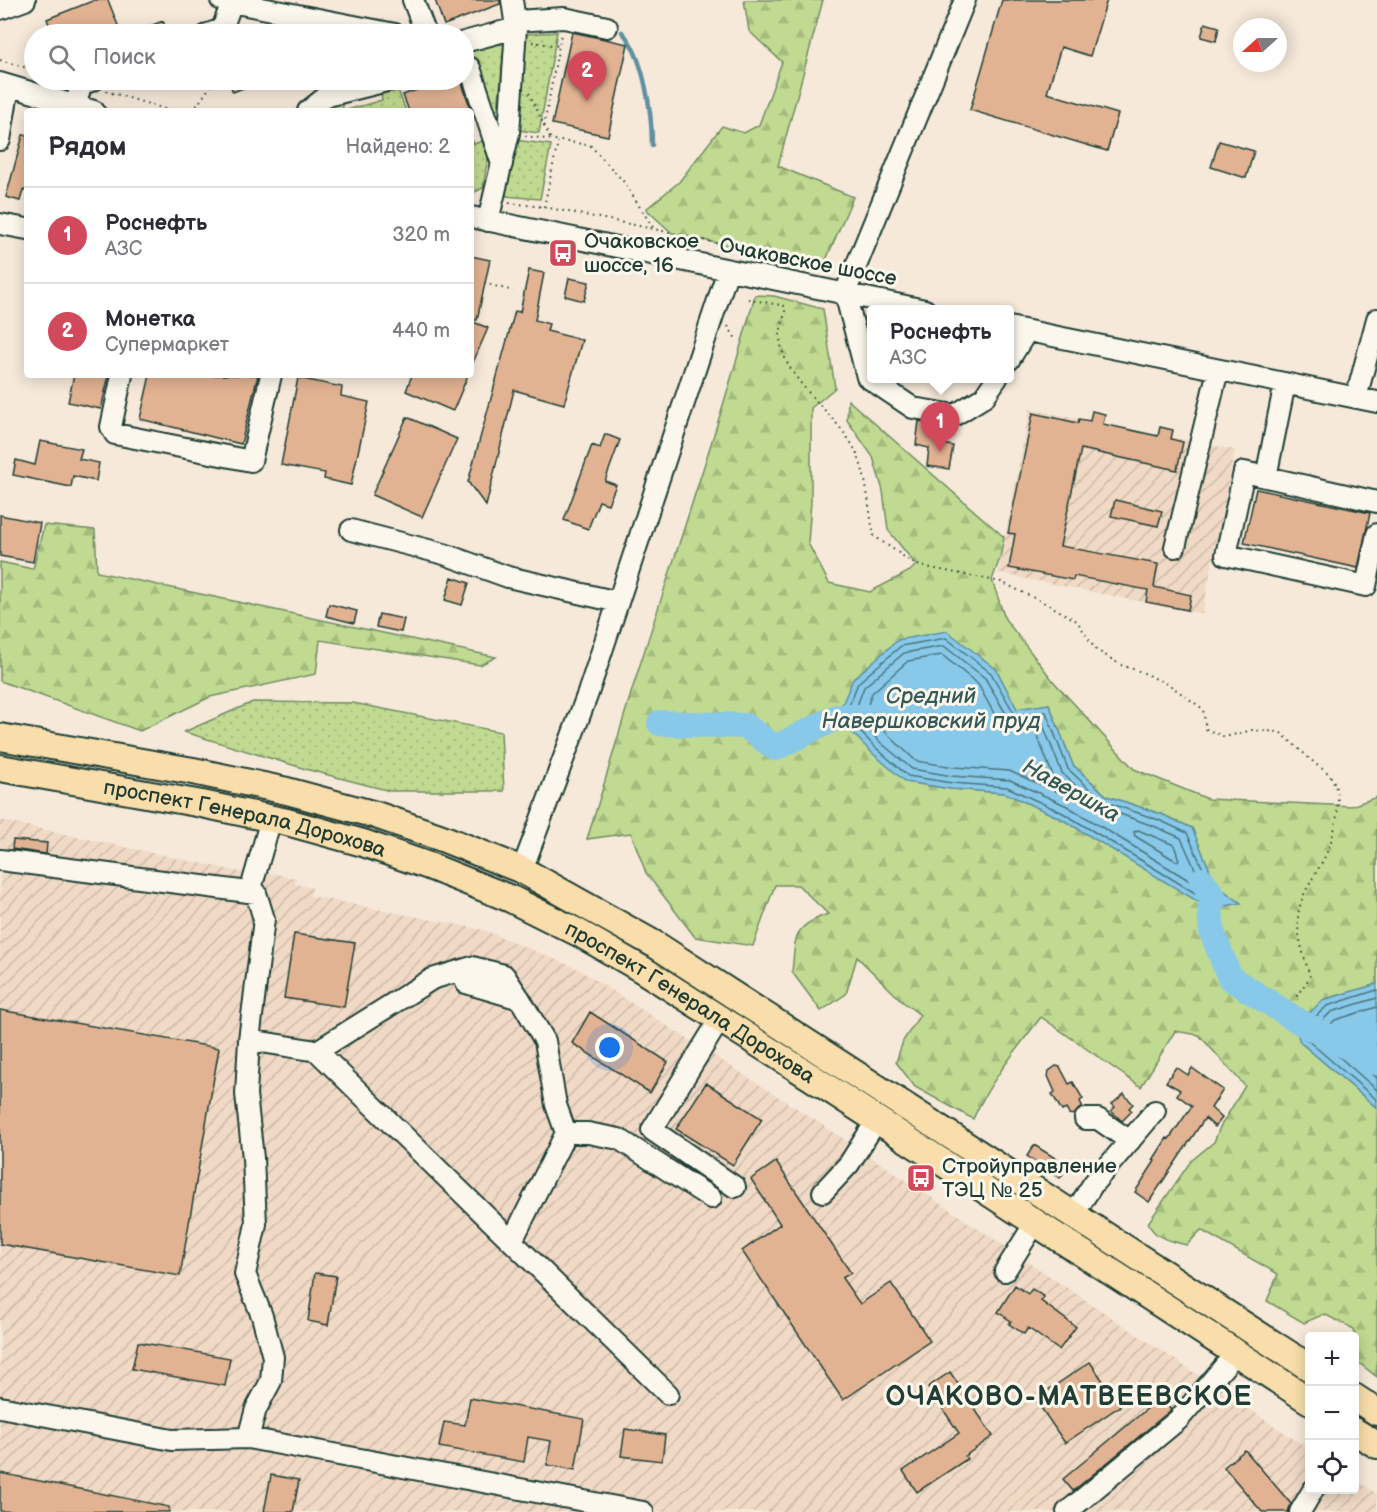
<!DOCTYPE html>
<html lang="ru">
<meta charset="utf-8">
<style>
:root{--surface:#fff;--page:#f2f2f3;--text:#2b2b33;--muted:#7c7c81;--line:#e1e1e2;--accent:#d1495b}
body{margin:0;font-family:"Balsamiq Sans",sans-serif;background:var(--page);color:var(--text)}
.controls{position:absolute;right:18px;bottom:18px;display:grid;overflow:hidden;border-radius:6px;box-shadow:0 3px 15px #0003}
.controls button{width:54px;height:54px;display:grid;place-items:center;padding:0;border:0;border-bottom:2px solid var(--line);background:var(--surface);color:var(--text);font:30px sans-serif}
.compass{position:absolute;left:1233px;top:18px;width:54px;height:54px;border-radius:50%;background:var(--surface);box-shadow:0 3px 15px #0003;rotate:249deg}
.you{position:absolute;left:610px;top:1048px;width:21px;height:21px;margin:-15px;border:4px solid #fff;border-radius:50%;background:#1a73e8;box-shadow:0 0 0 9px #1a73e833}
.badge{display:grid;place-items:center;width:39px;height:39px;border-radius:50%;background:var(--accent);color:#fff;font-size:20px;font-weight:700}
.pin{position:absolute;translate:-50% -50px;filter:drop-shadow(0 2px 3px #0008)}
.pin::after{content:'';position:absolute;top:32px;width:21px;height:18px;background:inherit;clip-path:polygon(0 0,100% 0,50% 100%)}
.popup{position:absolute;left:867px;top:305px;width:147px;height:78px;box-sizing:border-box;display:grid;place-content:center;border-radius:6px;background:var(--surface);filter:drop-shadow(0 2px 4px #0005);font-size:20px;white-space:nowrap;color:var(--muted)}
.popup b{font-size:22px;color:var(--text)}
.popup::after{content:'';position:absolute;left:50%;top:100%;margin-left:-12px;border:12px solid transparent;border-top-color:var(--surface)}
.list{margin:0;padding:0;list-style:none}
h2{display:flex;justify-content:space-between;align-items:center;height:78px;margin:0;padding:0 24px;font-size:26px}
h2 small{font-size:20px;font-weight:400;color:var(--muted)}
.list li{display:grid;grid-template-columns:39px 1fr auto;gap:18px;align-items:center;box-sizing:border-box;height:96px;padding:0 24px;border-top:2px solid var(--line)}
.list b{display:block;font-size:22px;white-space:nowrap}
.list p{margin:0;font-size:20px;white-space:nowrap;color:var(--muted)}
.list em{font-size:20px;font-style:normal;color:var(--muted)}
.icon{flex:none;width:33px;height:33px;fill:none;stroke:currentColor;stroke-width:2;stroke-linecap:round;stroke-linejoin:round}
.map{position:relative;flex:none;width:1377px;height:1512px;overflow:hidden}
.search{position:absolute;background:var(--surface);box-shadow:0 3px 15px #0003;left:24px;top:24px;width:450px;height:66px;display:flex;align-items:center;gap:15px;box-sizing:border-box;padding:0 21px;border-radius:33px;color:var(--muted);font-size:22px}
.panel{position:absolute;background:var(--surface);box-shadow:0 3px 15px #0003;left:24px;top:108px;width:450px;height:270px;border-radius:6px}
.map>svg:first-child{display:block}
.industrial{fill:url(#industrial-furrows)}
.grass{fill:url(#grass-dots);stroke:#708c62;stroke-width:1.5}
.forest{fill:url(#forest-firs);stroke:#708c62;stroke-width:1.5;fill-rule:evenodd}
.water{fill:#88c8e9;stroke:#5e90a1;stroke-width:1.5}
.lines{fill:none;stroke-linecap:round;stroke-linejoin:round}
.shore{stroke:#49757c;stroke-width:1.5}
.stream{stroke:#5e90a1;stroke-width:4.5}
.river{stroke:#88c8e9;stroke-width:26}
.building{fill:#e2b393;stroke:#1f3d34;stroke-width:1.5}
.minor-casing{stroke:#1f3d34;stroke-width:24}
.major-casing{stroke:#1f3d34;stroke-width:30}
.path{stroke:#1f3d34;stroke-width:2;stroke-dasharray:1.5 4.5;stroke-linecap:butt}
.minor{stroke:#fbf7ec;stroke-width:20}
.major{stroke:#f9deab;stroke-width:26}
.labels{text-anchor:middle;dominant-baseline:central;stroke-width:6;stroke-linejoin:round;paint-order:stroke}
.poi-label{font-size:21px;fill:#1f3d34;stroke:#fbf7ec;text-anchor:start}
.street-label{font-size:21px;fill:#1f3d34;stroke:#fbf7ec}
.water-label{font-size:22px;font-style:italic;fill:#345958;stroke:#fbf7ec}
.district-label{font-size:27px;font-weight:bold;letter-spacing:1.5px;fill:#1f3d34;stroke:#fbf7ec}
</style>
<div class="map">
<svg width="1377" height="1512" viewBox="0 0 1377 1512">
<defs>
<pattern id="industrial-furrows" width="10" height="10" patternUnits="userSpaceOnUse" patternTransform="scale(1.5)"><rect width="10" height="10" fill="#f0d9c5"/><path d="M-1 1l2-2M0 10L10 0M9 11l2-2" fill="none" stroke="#cdbbaa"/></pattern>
<pattern id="grass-dots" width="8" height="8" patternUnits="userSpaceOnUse" patternTransform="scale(1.5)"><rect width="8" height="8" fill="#c1da91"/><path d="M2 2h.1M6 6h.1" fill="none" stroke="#a5bc7e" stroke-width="1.8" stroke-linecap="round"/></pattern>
<pattern id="forest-firs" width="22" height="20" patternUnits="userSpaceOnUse" patternTransform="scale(1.5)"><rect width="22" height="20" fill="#c1da91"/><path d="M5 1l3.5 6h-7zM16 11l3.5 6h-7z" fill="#a5bc7e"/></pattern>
</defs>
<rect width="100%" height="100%" fill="#f6e9da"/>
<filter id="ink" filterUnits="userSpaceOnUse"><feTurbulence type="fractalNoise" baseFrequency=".0167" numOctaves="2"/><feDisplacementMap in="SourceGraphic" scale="12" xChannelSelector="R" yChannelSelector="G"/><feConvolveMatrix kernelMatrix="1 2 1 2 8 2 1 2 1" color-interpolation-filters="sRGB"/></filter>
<g filter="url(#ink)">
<path class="industrial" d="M1030,409L1088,421L1091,411L1106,414L1104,424L1235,450L1202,614L998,573Z
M0,820L259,876L271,873L296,878L295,884L312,888L310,896L484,930L578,969L818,1122L1309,1449L1310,1490H1354L1355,1479L1377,1494V1512H0Z"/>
<path class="grass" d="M557,32L539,133L518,130L526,34Z
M505,40L498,109L493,113L464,58V49Z
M397,87L406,111H316L341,101L344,111L382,100L381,92Z
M471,137L474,144L482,141L488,157L483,188L475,192L471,191Z
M515,140L551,145L540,199L505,196Z
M253,702L353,703L501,732L504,791H390L309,770L184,732Z"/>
<path class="forest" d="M744,0H823L778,166L853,197L823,267L672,233L646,209L679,182L722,126L744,133L759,125L782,62L749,31Z
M755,295L774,296L823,309L835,388L811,408V502L808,543L829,583L870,592L910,571L916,565L888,530L883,491L873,457L847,420L848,400L1004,537L1000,558L992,580L1005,619L1054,682L1134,769L1208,799L1351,806L1377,797V984L1323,1000L1300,1042L1377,1108V1377L1358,1362L1354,1329L1324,1314L1304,1323L1267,1301L1278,1274L1201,1230L1187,1245C1171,1241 1155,1239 1148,1223L1191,1161L1214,1142L1220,1127L1245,1086L1199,1035L1175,1031L1141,1087L1041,1017C1016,1050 990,1081 973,1119L915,1087L896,1062L903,1041L920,1015L903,1002L857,957L846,994L821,1011L792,972C796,937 791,927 828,914L798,885H775L753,946L695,937L646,873L631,833L587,839C606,781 621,723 640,665C679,542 721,420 755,295ZM996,669L1017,709L1049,704L1073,765L1107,796L1161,814L1192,828L1216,885L1241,903L1128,857L1060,818L1005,793L951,789L906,782Z
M44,525L95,530L97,572L496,657L480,665L320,640L316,674L210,697L140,731L0,681V562L33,569Z"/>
<path class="water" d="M947,631L996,669L1017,709L1049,704L1073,765L1107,796L1161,814L1192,828L1216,885L1241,903L1210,909L1060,818L1005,793L951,789L906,782L871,752L837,717L853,679L898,640Z
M1377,984V1108L1300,1042L1295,1027L1323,1000Z"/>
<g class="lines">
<path class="shore" d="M946,638L991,673L1014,713L1018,715L1046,712L1068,769L1103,801L1159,820L1187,833L1211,887L1222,896L1221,900L1210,902L1063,813L1007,787L952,783L908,776L875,747L845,716L858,683L901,646Z
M944,646L985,678L1009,719L1018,722L1041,720L1062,773L1098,806L1156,827L1181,838L1200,880L1199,884H1195L1067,806L1010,780L952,776L912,769L880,742L854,714L864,687L904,653Z
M942,655L978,684L997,719L1004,726L1016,731L1035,730L1053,776L1066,789L1065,793L1062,794L1009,771L954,767L916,761L865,713L872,693L908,661Z
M1138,830L1174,845L1179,860L1176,861L1135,836L1134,832Z
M1377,990L1327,1006L1302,1029L1305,1038L1377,1100
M1377,998L1331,1012L1311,1032L1377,1090
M1377,1007L1335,1020L1324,1031L1377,1078"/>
<path class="stream" d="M622,32C644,55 652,113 652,145"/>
<path class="river" d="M660,723L746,726L775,748L837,717H872
M1202,880L1214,898L1210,909L1212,932L1230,978L1300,1022L1377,1062"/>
</g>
<path class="building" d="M95,0H108L119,28L103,34H53L47,19Z
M435,0H500V4L444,25Z
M1002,0H1107L1090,56L1061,47L1047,93L1118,114L1107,151L970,110Z
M163,21L168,34H132L131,33Z
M1205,23L1219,27L1216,41L1201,37Z
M572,32L628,44L608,136L552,124Z
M228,80H264L233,92Z
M444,80H461L470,107L459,111H409L403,95Z
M23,135H27V191L23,190L20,201L6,197Z
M1219,141L1254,151L1246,178L1211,167Z
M471,256L490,260L477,320H471Z
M529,270L544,273L535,320L549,324L547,331L582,340L564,404L514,390L486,506L468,482L515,311L520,312Z
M569,278L589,282L584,301L565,296Z
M471,321L488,328L471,367Z
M74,375H109L101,409L68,402Z
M150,375H258L241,444L140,419Z
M412,375H468L453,411L406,391Z
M298,378L342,387L341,396L369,402L351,485L324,479L325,473L281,465Z
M1092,411L1105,414L1103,424L1158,436L1160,427L1173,430L1171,439L1183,442L1177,470L1081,449L1060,546L1158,564L1154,587L1191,595L1188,610L1146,602L1148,590L1074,576L1073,580L1009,568L1015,534L1008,533L1033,413L1078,423L1079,419L1090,421Z
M407,417L457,439L422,517L372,495Z
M919,421L940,425L937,443L953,446L949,469L927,466L929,448L916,445Z
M605,434L620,440L605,481L616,485L608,504L599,501L588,529L564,520L592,445L600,448Z
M40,441L82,449L79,459L99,463L96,481L73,476L71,487L13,475L16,460L35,465Z
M1256,489L1370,513L1358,568L1244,543Z
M1115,500L1162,511L1158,526L1111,516Z
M0,515L40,523L33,562L0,556Z
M452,577L469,583L462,605L445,600Z
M329,604L357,611L354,623L326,616Z
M379,614L404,619L401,632L376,627Z
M13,840L47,843L46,854L12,849Z
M294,934L355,943L344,1007L284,998Z
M0,1010L219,1048L180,1276L0,1244Z
M590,1012L668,1062L650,1093L572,1043Z
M1056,1066L1060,1067L1069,1084L1073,1082L1083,1099L1080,1101L1083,1108L1079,1109L1074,1115L1069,1114L1066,1109L1062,1111L1052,1094L1055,1092L1048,1076L1049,1071Z
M1176,1067L1188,1075L1192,1068L1223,1090L1211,1108L1222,1118L1215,1127L1205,1118L1149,1202L1135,1192L1155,1161L1153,1160L1167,1138L1169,1139L1192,1106L1177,1095L1180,1090L1166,1082Z
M706,1083L762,1119L733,1165L676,1129Z
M1124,1094L1133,1104L1129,1108L1132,1111L1122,1121L1111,1111L1115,1107L1112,1104Z
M1034,1145L1068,1166L1060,1178L1027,1156Z
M776,1162L851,1273L842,1278L860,1304L891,1283L930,1341L843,1400L742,1251L780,1224L751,1179Z
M315,1273L336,1276L328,1325L308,1321Z
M1015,1285L1028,1294L1032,1289L1044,1297L1041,1301L1076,1327L1059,1350L1028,1328L1024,1334L1009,1324L1011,1321L998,1312Z
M138,1342L230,1358L225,1386L132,1369Z
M1090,1362L1120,1406L1065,1443L1035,1399Z
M950,1372L993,1436L965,1456L967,1459L917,1492L903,1471L959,1433L928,1387Z
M1161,1397L1171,1410L1073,1491L1063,1479Z
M470,1398L584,1419L575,1470L547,1465L551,1441L528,1437L524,1462L439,1447L444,1422L465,1425Z
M625,1429L665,1435L662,1461L621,1456Z
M1245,1450L1291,1504L1288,1512H1262L1224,1467Z
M0,1473L169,1507V1512L0,1511Z
M271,1475L299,1480L293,1512H264Z"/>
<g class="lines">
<g class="minor-casing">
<path id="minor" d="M221,0L395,34
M413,0L426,34
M0,9L25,0
M516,21L564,18L607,27
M208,34L222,29L232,2L238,0
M464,42L516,28
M464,65L470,68L502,164
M0,83L94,111
M75,105L82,84L94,80
M308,111L327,96L391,80
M0,140L9,86
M471,217L925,310
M488,221L509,133L516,28L512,0
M0,224L27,229
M845,293L965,0
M845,293L867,377L913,408L955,415L984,397L997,378
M1009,327L1377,402
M1009,360L1027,331
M122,375L111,427L115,434L251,461L271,375
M1356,398L1377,319
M1266,477L1285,383
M1377,502L1244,472L1226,555L1366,586L1377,534
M351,530L444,554L508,577L618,602
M1175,547L1218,370
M0,860L256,893L264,919L249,1040L246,1094L253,1158L256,1224L245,1274L262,1316L273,1357L271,1381L256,1409L248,1438L172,1440L0,1407
M522,870L588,693L728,270
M250,892L271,819
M466,983L520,999L545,1041L556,1105L566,1133L512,1241
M720,1019L652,1130L735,1187
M249,1040L317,1051L668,1394
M317,1051L432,979L472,967L504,975L520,999
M1085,1119H1098L1130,1141
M566,1133H588L619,1139L711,1198
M823,1192L849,1164L877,1120
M1074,1214L1093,1184L1155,1111
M1005,1271L1035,1223
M248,1438L643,1512
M1067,1512L1179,1419L1235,1354
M1300,1512L1313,1490"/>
</g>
<g class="major-casing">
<g id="major">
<path d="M0,737L193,771L287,791L376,815L442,838L522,870L656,945L1310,1368"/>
<path id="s1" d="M0,768L202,804L287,822L363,843L429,866L511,899L579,933L643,970L811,1077L1310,1401"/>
<path d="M1354,1397L1377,1412"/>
<path d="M1354,1431L1377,1445"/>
</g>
</g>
<path class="path" d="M532,42L559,46
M0,60L34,70
M106,91L172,111
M529,93L551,140
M193,111L215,80
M544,126L561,34
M525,136L590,145L623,181L654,229
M509,203L544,207L654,229L835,270
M544,207L558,142
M484,283L513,291
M748,299L785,306C786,317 780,326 780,337C782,380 836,412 855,450C868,476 868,508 874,536L916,565L1001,582L1049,605L1077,621L1095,649L1121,665L1142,672L1171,686L1203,709L1206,729L1225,737L1252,730L1280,732L1319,767C1348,780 1337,826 1328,850C1319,872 1299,893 1298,918C1297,938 1305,958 1310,977L1294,1000
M728,326L736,339"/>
<use href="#minor" class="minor"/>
<use href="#major" class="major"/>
</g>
</g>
<defs>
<g id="bus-square" transform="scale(1.5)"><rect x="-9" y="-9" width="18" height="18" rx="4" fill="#d1495b" stroke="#fbf7ec"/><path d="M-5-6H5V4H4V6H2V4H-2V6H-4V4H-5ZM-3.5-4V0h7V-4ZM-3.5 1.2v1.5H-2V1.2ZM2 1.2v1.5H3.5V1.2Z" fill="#fff"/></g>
</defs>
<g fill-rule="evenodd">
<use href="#bus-square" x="563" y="253"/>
<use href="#bus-square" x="921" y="1178"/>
</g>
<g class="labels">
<g class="poi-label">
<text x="584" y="241">Очаковское<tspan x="584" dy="24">шоссе, 16</tspan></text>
<text x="942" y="1166">Стройуправление<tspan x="942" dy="24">ТЭЦ № 25</tspan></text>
</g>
<g class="street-label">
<text transform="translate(808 262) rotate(11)">Очаковское шоссе</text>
<text stroke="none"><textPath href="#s1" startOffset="250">проспект Генерала Дорохова</textPath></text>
<text stroke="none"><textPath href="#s1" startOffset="736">проспект Генерала Дорохова</textPath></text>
</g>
<g class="water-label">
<text x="931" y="696">Средний<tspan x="931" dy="25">Навершковский пруд</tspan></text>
<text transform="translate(1071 791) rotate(29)">Навершка</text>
</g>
<g class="district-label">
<text x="1069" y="1397">ОЧАКОВО-МАТВЕЕВСКОЕ</text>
</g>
</g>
</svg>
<div class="controls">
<button>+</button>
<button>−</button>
<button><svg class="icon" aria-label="locate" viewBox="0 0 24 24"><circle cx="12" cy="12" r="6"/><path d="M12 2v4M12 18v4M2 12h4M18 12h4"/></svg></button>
</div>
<svg class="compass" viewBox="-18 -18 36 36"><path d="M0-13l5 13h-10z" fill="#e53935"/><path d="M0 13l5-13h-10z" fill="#7c7c81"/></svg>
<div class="you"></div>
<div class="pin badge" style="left:940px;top:452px">1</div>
<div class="popup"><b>Роснефть</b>АЗС</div>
<div class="pin badge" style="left:587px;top:101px">2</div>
<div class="search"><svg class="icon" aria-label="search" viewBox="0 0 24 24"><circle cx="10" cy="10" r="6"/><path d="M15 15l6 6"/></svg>Поиск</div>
<section class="panel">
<h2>Рядом<small>Найдено: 2</small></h2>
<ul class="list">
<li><span class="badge">1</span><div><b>Роснефть</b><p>АЗС</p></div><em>320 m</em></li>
<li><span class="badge">2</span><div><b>Монетка</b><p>Супермаркет</p></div><em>440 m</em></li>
</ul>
</section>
</div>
